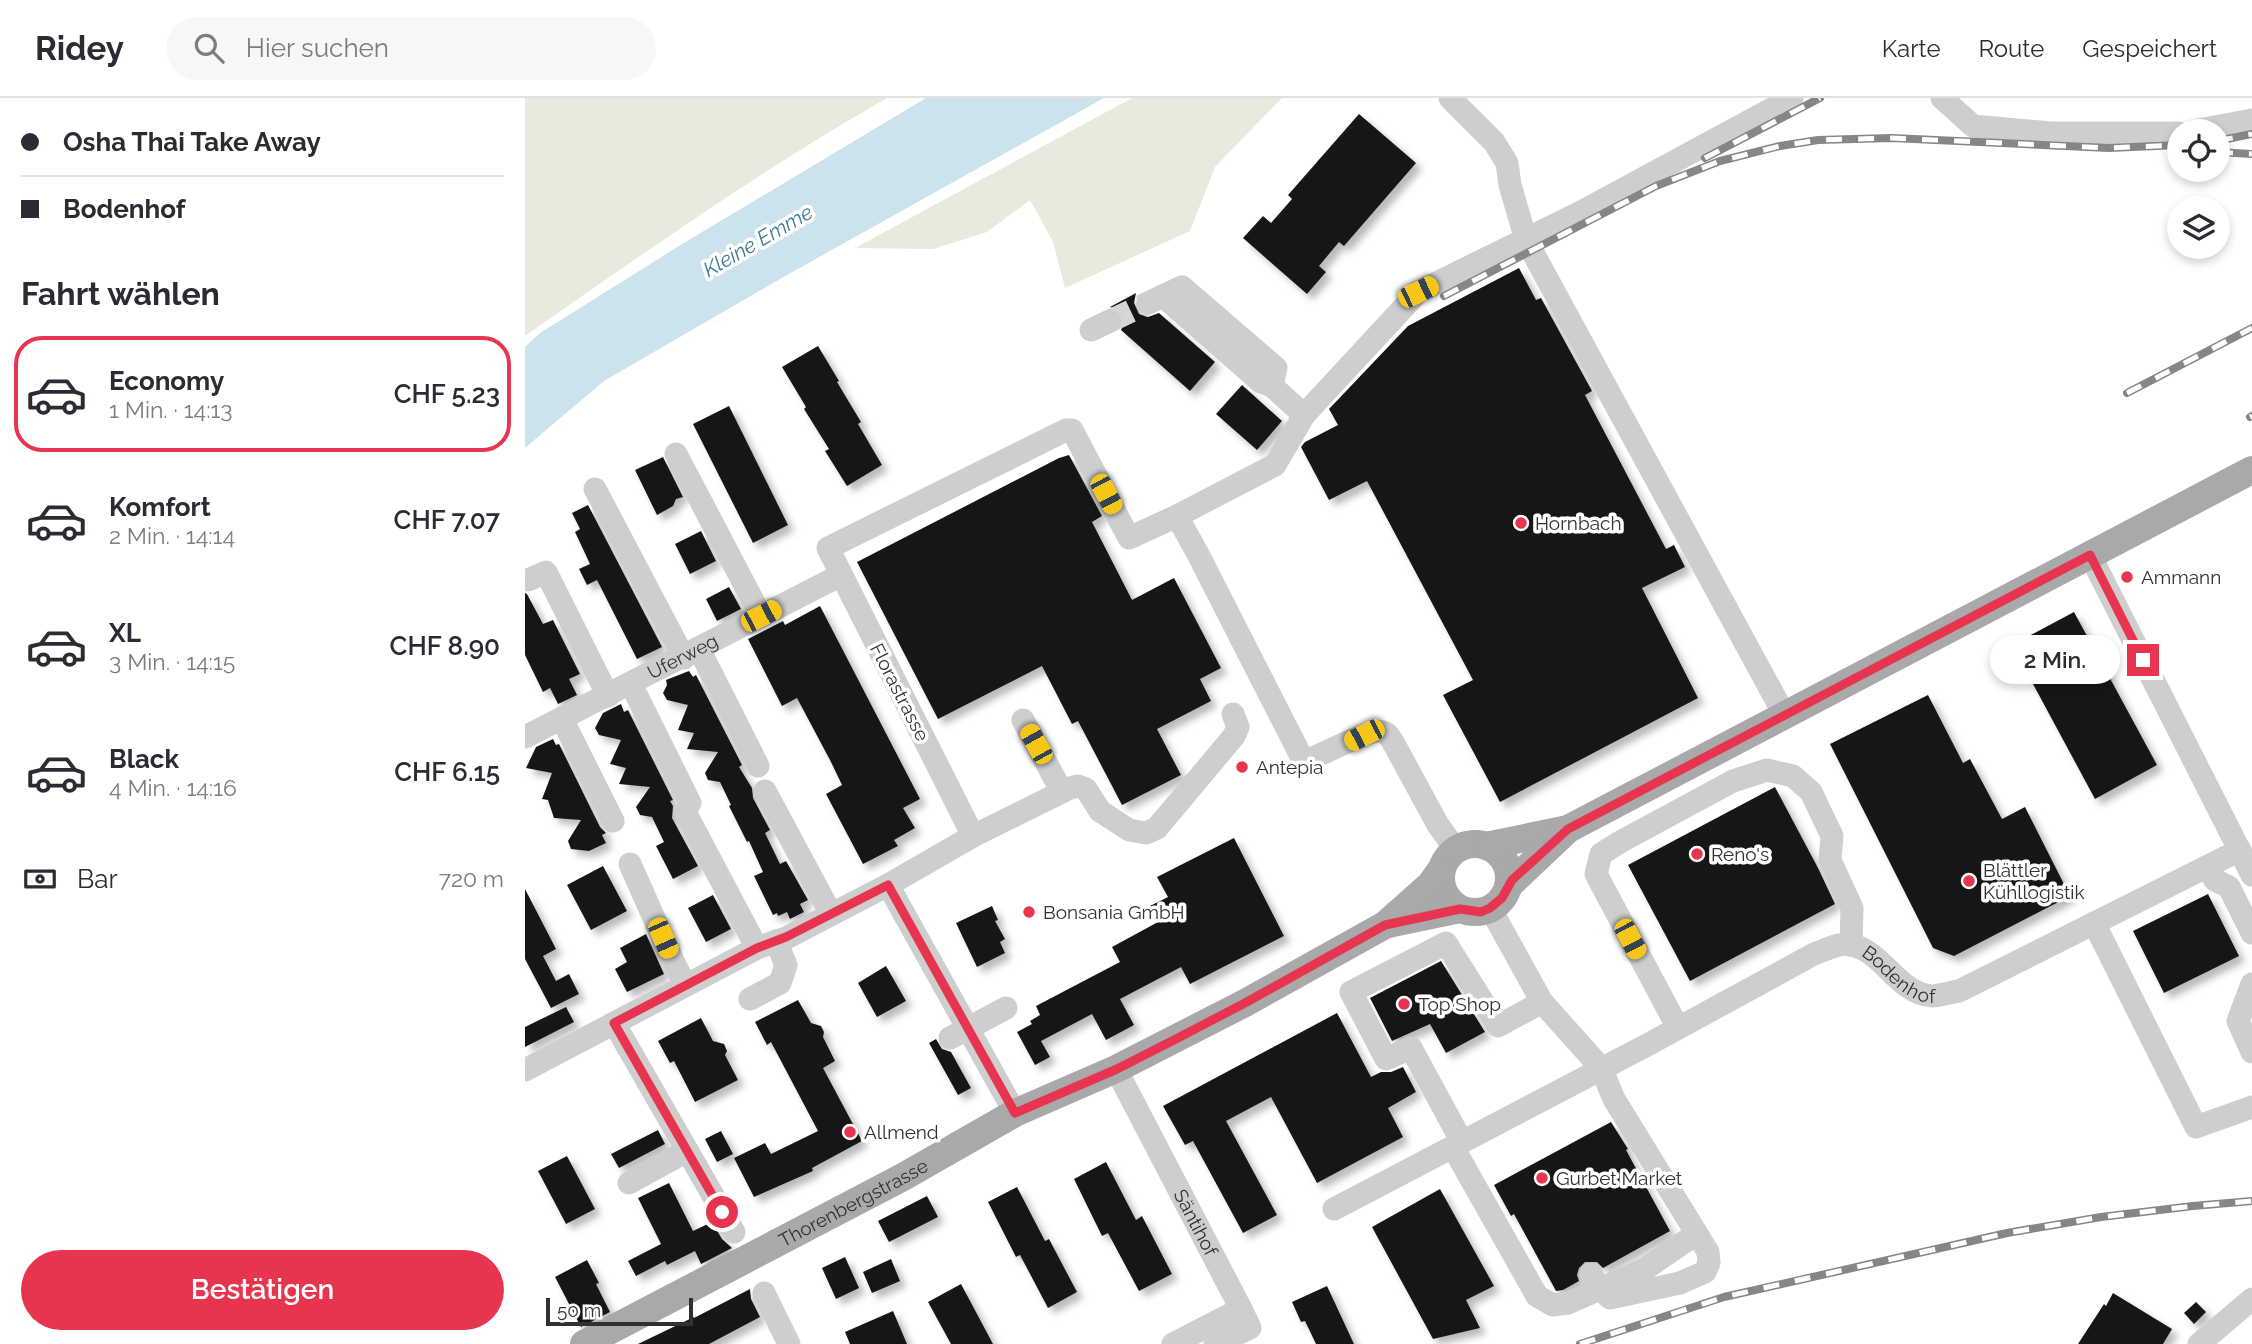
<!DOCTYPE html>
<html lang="de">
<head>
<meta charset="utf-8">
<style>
  :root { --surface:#fff; --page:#f7f7f7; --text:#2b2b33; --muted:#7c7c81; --line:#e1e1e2; --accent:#e73550 }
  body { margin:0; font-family:Raleway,sans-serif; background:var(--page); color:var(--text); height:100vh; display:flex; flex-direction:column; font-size:26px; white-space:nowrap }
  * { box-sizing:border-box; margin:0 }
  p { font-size:23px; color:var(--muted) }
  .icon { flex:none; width:38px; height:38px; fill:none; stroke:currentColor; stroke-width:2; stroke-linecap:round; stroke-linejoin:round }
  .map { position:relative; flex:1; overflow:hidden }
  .drawer { display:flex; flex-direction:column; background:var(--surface); width:525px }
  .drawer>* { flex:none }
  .hud { display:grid; align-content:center; height:154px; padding:0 21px; background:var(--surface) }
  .tools { position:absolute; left:1642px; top:21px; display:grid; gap:14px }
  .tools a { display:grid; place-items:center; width:63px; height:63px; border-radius:50%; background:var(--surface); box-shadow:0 4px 10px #0003; font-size:35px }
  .scale { position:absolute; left:21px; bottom:18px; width:147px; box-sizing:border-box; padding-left:7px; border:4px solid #313131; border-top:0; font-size:19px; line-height:24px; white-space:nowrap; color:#313131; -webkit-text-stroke:5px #fff; paint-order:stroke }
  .end { position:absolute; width:32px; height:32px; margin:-16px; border:9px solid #e73550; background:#fff; box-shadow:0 0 0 4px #fff }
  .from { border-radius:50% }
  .bubble { position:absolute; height:49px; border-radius:24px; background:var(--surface); box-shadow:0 4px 10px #0003; font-size:23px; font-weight:600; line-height:49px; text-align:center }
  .car { position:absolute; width:21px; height:42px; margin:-21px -10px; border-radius:9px; box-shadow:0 0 5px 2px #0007; background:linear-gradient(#f5c518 24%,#345 0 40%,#f5c518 0 76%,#345 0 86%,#f5c518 0) }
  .hud b { display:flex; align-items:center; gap:24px; height:66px; font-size:26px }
  .hud b+b { border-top:2px solid var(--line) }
  .hud i { width:18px; height:18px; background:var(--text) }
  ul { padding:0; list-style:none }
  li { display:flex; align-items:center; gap:21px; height:116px; margin:0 14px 10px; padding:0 7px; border:4px solid transparent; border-radius:28px }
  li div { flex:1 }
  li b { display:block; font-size:26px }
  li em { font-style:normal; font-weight:600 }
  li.active { border-color:var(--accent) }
  li>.icon { width:63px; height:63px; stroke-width:1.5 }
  h2 { padding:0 21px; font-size:32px; line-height:84px }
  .pay { display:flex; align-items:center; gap:18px; height:77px; padding:0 21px; font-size:26px }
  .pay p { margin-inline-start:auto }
  .cta { display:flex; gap:14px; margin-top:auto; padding:14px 21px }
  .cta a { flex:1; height:80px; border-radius:42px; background:var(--accent); color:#fff; font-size:28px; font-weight:600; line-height:80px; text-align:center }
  header { display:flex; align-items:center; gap:42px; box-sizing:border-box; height:98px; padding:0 35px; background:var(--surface); border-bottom:2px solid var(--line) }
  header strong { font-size:33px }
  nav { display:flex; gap:38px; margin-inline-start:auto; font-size:24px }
  .search { width:490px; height:63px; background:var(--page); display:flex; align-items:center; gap:18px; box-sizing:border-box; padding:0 24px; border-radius:38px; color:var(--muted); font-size:26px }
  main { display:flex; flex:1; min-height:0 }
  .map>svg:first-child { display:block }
  .green { fill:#e6ebdd }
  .water { fill:#cce3ed }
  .building { fill:#181818; filter:url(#shadow) }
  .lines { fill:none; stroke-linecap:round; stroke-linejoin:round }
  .minor-tunnel { stroke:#d6d6d6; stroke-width:23; stroke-dasharray:23 11; stroke-linecap:butt }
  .minor { stroke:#cecece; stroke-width:23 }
  .major { stroke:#a9a9a9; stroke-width:28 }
  .rail-casing { stroke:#868686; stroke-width:8 }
  .rail { stroke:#fff; stroke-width:5; stroke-dasharray:16; stroke-linecap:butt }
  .route { stroke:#e73550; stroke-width:9 }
  .poi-dot { fill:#e73550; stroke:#fff; stroke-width:2.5 }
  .labels { text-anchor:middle; stroke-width:7; stroke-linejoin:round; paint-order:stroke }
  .poi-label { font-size:19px; fill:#313131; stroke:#fff; text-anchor:start }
  .street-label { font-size:19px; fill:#313131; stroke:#fff }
  .water-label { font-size:21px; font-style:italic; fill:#3d7a96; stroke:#fff }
</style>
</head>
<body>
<header>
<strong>Ridey</strong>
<div class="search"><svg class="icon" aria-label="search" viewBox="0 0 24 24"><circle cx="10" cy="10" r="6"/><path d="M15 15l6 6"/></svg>Hier suchen</div>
<nav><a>Karte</a><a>Route</a><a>Gespeichert</a></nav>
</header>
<main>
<section class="drawer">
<div class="hud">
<b><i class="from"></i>Osha Thai Take Away</b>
<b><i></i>Bodenhof</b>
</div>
<h2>Fahrt wählen</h2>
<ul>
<li class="active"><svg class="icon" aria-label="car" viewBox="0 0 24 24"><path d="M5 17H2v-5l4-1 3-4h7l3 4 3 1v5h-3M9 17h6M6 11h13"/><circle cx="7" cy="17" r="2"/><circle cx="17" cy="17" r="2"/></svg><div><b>Economy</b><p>1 Min. · 14:13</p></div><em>CHF 5.23</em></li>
<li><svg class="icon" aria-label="car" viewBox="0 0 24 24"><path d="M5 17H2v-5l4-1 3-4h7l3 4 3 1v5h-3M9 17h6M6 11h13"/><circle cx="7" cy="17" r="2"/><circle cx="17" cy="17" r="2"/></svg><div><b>Komfort</b><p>2 Min. · 14:14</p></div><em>CHF 7.07</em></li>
<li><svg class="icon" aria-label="car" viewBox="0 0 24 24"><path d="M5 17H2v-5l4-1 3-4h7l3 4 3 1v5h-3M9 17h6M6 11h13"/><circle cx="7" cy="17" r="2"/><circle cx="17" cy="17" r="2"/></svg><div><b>XL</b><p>3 Min. · 14:15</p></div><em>CHF 8.90</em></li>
<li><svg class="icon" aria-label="car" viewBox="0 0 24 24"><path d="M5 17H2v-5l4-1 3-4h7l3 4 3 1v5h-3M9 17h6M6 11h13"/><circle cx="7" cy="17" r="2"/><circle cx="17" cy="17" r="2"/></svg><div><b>Black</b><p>4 Min. · 14:16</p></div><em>CHF 6.15</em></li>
</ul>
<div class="pay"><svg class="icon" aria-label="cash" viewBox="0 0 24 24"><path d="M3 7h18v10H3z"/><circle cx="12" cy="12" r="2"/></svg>Bar<p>720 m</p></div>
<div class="cta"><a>Bestätigen</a></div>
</section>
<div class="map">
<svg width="1727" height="1246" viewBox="0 0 1727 1246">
  <defs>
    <filter id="shadow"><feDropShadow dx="6" dy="6" stdDeviation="3.5" flood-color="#0004"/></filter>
  </defs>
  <rect width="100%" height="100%" fill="#fff"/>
  <g class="green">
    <path d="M0,0H362C236,72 119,155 0,238Z"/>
    <polygon points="607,0 757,0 690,69 665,133 540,190 528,144 505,102 462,134 408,151 330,150"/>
  </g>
  <polygon class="water" points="401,0 579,0 262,177 79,283 0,350 0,249 15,235 162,143"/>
  <g class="building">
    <polygon points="834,16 891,65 819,148 814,144 794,168 801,174 782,196 718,140 738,118 746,125 767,101 763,97"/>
    <polygon points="994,170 1011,202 1016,200 1067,293 1060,297 1141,451 1149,447 1160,469 1117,490 1173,600 975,704 918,597 948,582 842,383 804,402 776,349 780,344 813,327 804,311 883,228"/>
    <polygon points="611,195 609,205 614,216 623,219 634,215 690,264 665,293 596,232 599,225 597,216 592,211 585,209"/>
    <polygon points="293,248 314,283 312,284 336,324 333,326 357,367 322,388 300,353 304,351 279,311 281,309 257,269"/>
    <polygon points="717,287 757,323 732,352 691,316"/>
    <polygon points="204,308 263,427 228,445 168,326"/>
    <polygon points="544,357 577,418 567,424 607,502 649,480 696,570 675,581 686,603 632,631 656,677 597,707 553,623 547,626 517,568 413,621 332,464 534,360"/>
    <polygon points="138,359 158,399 151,401 148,408 132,417 110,372"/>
    <polygon points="63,407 137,549 112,561 72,482 62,487 54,471 65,466 50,434 55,431 47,415"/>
    <polygon points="176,433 191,463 165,476 150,446"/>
    <polygon points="204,489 216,511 192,523 181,501"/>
    <polygon points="0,495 2,496 18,526 28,522 55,576 44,581 52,597 33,606 25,590 18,594 0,557"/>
    <polygon points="295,508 395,701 378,710 390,730 369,742 373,748 338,766 301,696 317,687 306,664 272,600 257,608 223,541 258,523 260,527"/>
    <polygon points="1549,514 1632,667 1570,701 1487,547"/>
    <polygon points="164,573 168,579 171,577 217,667 214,669 227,690 228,700 245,732 240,735 255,766 261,763 283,802 275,806 279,814 265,821 262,814 253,818 252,815 248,817 229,778 238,774 224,743 222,744 204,708 206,707 195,684 183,682 180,675 193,654 162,651 169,635 153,632 163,607 142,602 138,595 142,587 141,582"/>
    <polygon points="1403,597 1438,665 1445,661 1477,721 1500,709 1545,798 1429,858 1408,850 1305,646"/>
    <polygon points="96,606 99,614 103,612 148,702 145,703 148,708 147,720 173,768 148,781 131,748 139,744 127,719 115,717 111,709 125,689 94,686 101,670 85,666 96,642 74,637 70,630 78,615"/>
    <polygon points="28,641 31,647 34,646 75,729 81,735 77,737 81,745 64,753 46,751 43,743 56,722 29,720 23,702 17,701 27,675 1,670 11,649"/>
    <polygon points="1250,689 1293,770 1310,806 1165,883 1103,767"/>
    <polygon points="709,740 759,838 665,886 656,869 595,901 609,927 581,942 567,916 516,943 525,959 510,967 492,934 507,926 505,923 515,917 511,908 595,864 587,849 633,824 625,808 643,799 632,779"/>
    <polygon points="78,768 102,813 66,832 42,787"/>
    <polygon points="0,791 31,851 18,858 31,883 44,876 54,896 26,910 0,861"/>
    <polygon points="1683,796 1714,858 1639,895 1608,833"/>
    <polygon points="188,797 206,831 181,844 163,810"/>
    <polygon points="467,808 473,822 470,823 480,841 475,844 480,855 452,869 431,825"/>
    <polygon points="121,836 139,876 102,894 90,871 102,864 95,850"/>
    <polygon points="916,863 960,934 921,955 905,926 867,943 845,900"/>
    <polygon points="361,868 381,903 352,919 333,885"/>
    <polygon points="273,902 286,925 296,928 299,934 298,939 310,963 298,970 337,1043 287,1070 288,1073 229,1099 209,1060 240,1045 246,1056 293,1033 246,944 242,947 230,924"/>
    <polygon points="41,909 49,924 0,949 0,929"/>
    <polygon points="812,915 846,979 856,974 866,974 878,969 891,994 863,1010 878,1039 792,1085 746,999 701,1023 752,1117 718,1135 668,1043 660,1047 638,1008"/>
    <polygon points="176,920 188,943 199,946 202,953 200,957 213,982 170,1004 149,963 145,965 133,943"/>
    <polygon points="411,941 417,951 426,954 446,990 433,997 404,945"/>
    <polygon points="1086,1024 1103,1051 1101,1052 1145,1133 1078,1170 1072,1164 1060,1164 1054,1170 1052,1177 1054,1183 1038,1192 1031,1193 989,1116 986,1118 969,1087"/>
    <polygon points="133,1032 140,1046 94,1070 86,1056"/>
    <polygon points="196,1033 208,1056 192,1064 180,1041"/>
    <polygon points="42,1058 70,1111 41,1126 13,1073"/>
    <polygon points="581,1064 611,1122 617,1118 647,1176 614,1193 583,1135 577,1138 549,1081"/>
    <polygon points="144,1085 168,1133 187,1124 197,1141 207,1150 176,1166 170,1153 142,1167 140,1163 111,1178 103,1163 136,1146 113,1100"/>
    <polygon points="492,1089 520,1143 524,1141 552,1194 523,1210 495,1157 491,1159 463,1104"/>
    <polygon points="915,1091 969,1188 941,1202 955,1230 908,1241 847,1129"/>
    <polygon points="402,1098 413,1119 364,1144 353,1123"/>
    <polygon points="320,1159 334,1190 311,1201 297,1170"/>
    <polygon points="366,1161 375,1183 347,1195 338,1174"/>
    <polygon points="62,1162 74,1185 71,1186 85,1214 56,1229 30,1179"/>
    <polygon points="436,1186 468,1246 426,1246 403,1204"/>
    <polygon points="802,1188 829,1246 791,1246 780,1223 776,1224 767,1204"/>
    <polygon points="225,1191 226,1201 235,1219 184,1246 113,1246 169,1219 169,1220"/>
    <polygon points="1588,1195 1647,1231 1638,1246 1553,1246 1579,1206 1581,1208"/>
    <polygon points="1671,1204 1681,1214 1669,1226 1659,1215"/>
    <polygon points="368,1213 382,1246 325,1246 320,1234"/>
  </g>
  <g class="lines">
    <polyline class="minor-tunnel" points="585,223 623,205"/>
    <g class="minor">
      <polyline points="925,0 969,44 982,65 985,87 1001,142 1260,618"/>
      <polyline points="1417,0 1448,28 1526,35 1654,35"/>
      <polyline points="1668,33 1727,22"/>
      <polyline points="638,198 736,284 747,288"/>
      <polyline points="623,205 657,189 751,270 747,288 779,317"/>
      <polyline points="566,232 585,223"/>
      <polyline points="151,356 236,518"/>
      <polyline points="70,391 159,560"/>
      <path d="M652,418L674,458L779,664C794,658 846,630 858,634C864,636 866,641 869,646L913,727L931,752"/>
      <polyline points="1565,457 1727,777"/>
      <polyline points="3,482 21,474 83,598"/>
      <polyline points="174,551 233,668"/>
      <polyline points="106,586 165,705"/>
      <polyline points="37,621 88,723"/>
      <polyline points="498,622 537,694"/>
      <path id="s1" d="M0,639L316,477"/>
      <polyline points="240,693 306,816"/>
      <polyline points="160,714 232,850"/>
      <polyline points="448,738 303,450 541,332 547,332 604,440 652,418 750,367 779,317 893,194 1054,115 1267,0"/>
      <polyline points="105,766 148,863 160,886"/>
      <polyline points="1681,769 1690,782 1704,789 1727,835"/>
      <polyline points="363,787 490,1015"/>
      <polyline points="965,810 1017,904 1076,970 1089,1001 1183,1154 1184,1165 1180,1174 1155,1185 1085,1200 1074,1190 1066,1176"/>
      <polyline points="1569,825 1671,1029 1727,1009"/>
      <polyline points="1727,886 1713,923 1727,954"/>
      <polyline points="225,901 255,885 261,867 251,843"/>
      <polyline points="89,925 209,1134"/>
      <polyline points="1153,930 1071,776 1076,756 1095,744 1208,683 1242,672 1268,678 1286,694 1307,738 1305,762 1327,810 1326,847"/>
      <polyline points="425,940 481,910"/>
      <path id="s2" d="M591,971L716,1211L648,1246"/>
      <polyline points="0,972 232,850 261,840 363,787 448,738 545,690 553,688 561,691 575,713 604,732 621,735 632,730 709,638 713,629 708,616"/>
      <polyline points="937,1044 886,950 861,961 826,894 921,845 973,928 1017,904"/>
      <polyline points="928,1049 1012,1198 1028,1207 1043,1205 1120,1171 1171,1136"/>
      <polyline points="104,1085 162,1053"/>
      <path id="s3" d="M809,1111L1124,946L1289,856C1297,853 1306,849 1314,847C1354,841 1369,896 1407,898C1415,898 1426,894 1434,893L1715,752"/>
      <polyline points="239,1195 264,1246"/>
      <polyline points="690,1246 725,1230 716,1211"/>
      <polyline points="1674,1246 1727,1201"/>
    </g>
    <g class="major">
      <circle cx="950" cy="780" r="34"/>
      <polyline points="961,748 1043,731 1727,372"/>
      <polyline points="983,788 1041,733"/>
      <polyline points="863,826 935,811"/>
      <path id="s4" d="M59,1246L378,1079L490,1015L591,971L720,905L860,827L905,787L916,772"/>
    </g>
    <defs>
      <g id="rail">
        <polyline points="1692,43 1727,36"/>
        <polyline points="1692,54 1727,56"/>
        <polyline points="1180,60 1295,0"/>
        <polyline points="919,198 1131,88 1195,63 1255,48 1293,42 1367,40 1584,50 1654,47"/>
        <polyline points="1602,295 1727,230"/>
        <polyline points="1725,319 1727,318"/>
        <polyline points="1055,1246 1199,1199 1482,1135 1576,1119 1668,1108 1727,1103"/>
      </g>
    </defs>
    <use href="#rail" class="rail-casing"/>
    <use href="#rail" class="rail"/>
  </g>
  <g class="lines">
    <polyline class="route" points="197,1114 89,925 232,850 261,839 363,787 490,1015 592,971 647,943 720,905 860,827 935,811 956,814 965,810 977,800 987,782 1043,731 1565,457 1618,562"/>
  </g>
  <g class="poi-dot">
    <circle cx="996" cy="425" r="7"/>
    <circle cx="1602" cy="479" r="7"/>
    <circle cx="717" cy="669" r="7"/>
    <circle cx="1172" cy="756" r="7"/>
    <circle cx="1444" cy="783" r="7"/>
    <circle cx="504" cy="814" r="7"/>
    <circle cx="879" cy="906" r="7"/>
    <circle cx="325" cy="1034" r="7"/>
    <circle cx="1017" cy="1080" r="7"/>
  </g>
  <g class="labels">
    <g class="poi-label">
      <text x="1010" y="432">Hornbach</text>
      <text x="1616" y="486">Ammann</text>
      <text x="731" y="676">Antepia</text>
      <text x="1186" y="763">Reno's</text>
      <text x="1458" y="779">Blättler<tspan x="1458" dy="22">Kühllogistik</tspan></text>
      <text x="518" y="821">Bonsania GmbH</text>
      <text x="893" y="913">Top Shop</text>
      <text x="339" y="1041">Allmend</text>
      <text x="1031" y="1087">Gurbet Market</text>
    </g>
    <g class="street-label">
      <text dy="7" stroke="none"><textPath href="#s1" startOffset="177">Uferweg</textPath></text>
      <text transform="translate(375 594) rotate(63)" y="7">Florastrasse</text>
      <text dy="7" stroke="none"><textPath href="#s3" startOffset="640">Bodenhof</textPath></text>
      <text dy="7" stroke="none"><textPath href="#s4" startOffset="304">Thorenbergstrasse</textPath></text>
      <text dy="7" stroke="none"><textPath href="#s2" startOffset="173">Säntihof</textPath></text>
    </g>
    <g class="water-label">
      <text transform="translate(233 143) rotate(-30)" y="7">Kleine Emme</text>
    </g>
  </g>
</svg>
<div class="tools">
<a><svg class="icon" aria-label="locate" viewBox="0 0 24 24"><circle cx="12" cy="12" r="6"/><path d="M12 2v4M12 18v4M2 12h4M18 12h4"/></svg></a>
<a><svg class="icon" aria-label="layers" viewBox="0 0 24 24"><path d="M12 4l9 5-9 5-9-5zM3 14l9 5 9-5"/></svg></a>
</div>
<div class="scale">50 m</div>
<i class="end from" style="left:197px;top:1114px"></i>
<i class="end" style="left:1618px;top:562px"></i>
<div class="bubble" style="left:1465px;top:537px;width:130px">2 Min.</div>
<i class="car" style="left:893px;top:194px;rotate:64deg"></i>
<i class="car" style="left:581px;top:396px;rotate:152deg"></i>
<i class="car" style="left:236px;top:518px;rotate:63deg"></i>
<i class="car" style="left:839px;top:637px;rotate:243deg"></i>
<i class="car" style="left:511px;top:646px;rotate:331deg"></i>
<i class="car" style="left:138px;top:840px;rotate:156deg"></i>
<i class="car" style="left:1105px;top:841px;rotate:152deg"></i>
</div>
</main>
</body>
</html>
